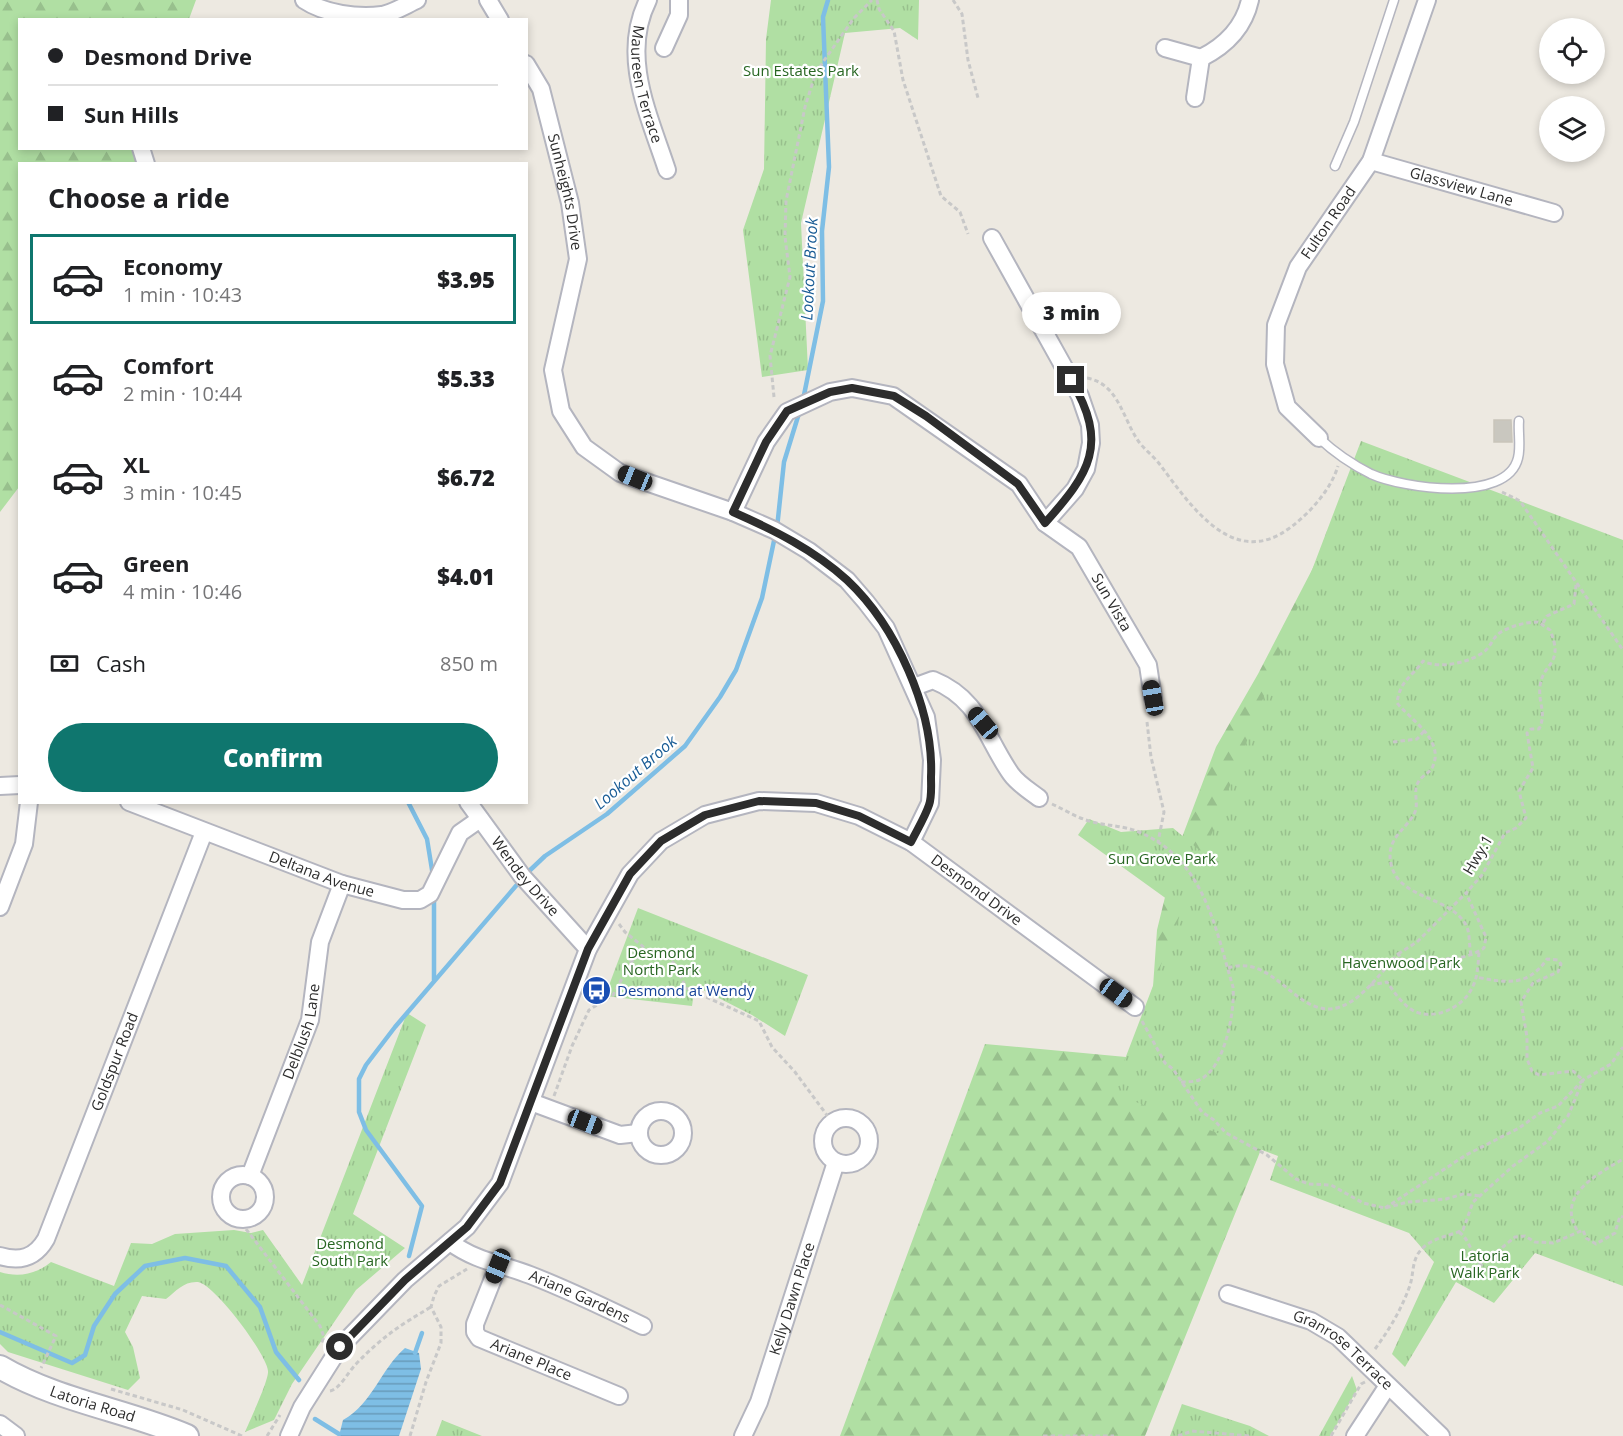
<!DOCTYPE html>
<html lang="en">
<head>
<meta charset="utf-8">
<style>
  :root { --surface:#fff; --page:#f2f2f2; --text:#202124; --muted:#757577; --line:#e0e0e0; --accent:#0f766e }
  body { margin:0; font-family:"Open Sans",sans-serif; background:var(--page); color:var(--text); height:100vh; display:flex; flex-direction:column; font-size:22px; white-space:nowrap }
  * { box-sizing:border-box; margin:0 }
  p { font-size:20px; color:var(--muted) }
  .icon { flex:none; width:33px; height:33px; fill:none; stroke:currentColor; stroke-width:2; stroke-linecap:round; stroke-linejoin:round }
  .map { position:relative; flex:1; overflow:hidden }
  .side { position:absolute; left:18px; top:162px; width:510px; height:642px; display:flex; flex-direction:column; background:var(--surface); border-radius:0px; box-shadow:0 3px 9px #0003 }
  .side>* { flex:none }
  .banner { position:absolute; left:18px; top:18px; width:510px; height:132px; border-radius:0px; box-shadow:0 3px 9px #0003; display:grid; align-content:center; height:132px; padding:0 30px; background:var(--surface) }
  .buttons { position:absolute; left:1539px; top:18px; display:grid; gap:12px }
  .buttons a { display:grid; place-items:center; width:66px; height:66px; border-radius:50%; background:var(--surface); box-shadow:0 3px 9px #0003; font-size:30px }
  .end { position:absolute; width:27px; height:27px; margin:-14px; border:8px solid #2d2d2d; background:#fff; box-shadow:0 0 0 3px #fff }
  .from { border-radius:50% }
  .bubble { position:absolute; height:42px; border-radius:21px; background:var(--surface); box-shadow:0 3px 9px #0003; font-size:20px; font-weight:800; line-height:42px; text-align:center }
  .car { position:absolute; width:18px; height:36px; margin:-18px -9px; border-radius:8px; box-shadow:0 0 4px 2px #0007; background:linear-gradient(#222 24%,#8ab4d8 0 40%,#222 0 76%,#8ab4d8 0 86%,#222 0) }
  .banner b { display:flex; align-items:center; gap:21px; height:57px; font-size:22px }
  .banner b+b { border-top:2px solid var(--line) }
  .banner i { width:15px; height:15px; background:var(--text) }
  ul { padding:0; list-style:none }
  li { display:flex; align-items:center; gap:18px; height:90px; margin:0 12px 9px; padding:0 18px; border:3px solid transparent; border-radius:0px }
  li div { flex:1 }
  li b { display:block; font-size:22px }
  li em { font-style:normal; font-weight:800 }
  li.active { border-color:var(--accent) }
  li>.icon { width:54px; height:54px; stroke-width:1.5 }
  h2 { padding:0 30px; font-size:27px; line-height:72px }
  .pay { display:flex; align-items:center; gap:15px; height:66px; padding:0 30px; font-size:22px }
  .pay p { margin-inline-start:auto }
  .cta { display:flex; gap:12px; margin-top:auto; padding:12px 30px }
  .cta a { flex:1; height:69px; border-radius:36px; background:var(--accent); color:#fff; font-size:24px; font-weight:800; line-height:69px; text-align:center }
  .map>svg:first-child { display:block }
  .forest { fill:url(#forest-firs) }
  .park { fill:url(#park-tufts) }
  .water { fill:url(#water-rules) }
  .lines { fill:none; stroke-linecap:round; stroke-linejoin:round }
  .stream { stroke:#7ebee5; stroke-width:4.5 }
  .building { fill:#c9c7bf; stroke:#c9c5ba; stroke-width:1.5 }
  .service-casing { stroke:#b4b5bf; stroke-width:11 }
  .minor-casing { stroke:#b4b5bf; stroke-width:20 }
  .secondary-casing { stroke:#b4b5bf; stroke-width:26 }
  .path { stroke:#c8c8c8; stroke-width:3; stroke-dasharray:4.5 3; stroke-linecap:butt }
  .service { stroke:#fff; stroke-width:8 }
  .minor { stroke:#fff; stroke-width:16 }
  .secondary { stroke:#fff; stroke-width:22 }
  .route { stroke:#2d2d2d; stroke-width:8 }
  .labels { text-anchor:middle; stroke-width:4.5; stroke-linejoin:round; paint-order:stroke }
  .park-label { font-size:15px; fill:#286622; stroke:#fff }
  .street-label { font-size:15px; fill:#2d2d2d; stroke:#fff }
  .transit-label { font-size:15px; fill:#164399; stroke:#fff; text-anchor:start }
  .water-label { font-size:16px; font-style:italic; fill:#195c95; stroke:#fff }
</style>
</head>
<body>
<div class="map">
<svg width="1623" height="1436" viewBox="0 0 1623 1436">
  <defs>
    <pattern id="forest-firs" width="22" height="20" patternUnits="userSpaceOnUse" patternTransform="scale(1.5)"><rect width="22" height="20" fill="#b0dfa3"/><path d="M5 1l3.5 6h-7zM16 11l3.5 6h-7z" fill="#98c08d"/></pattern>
    <pattern id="park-tufts" width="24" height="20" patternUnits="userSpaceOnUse" patternTransform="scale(1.5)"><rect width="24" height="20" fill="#b0dfa3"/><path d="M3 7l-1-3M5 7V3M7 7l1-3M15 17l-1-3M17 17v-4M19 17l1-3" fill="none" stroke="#98c08d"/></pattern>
    <pattern id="water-rules" width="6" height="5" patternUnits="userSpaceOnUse" patternTransform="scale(1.5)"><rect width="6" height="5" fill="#7ebee5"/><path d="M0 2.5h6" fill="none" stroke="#689bba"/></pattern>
  </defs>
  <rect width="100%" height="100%" fill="#ede9e1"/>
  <g class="forest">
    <polygon points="0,0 196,0 189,19 20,20 20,148 144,149 139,163 20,164 19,487 0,512"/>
    <polygon points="1315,564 1273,1120 1145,1436 840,1436 985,1044 1126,1057 1148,1035 1141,1024 1153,987 1157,930 1175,856 1216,747 1258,674"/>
  </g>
  <g class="park">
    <polygon points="771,0 919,0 918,40 900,28 845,33 801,223 808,370 762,377 743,230 764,169 766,39"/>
    <polygon points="1361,441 1623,540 1623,1286 1535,1253 1494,1303 1456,1282 1405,1367 1392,1354 1434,1262 1409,1233 1270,1180 1278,1156 1112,1093 1182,910 1078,835 1089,819 1121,832 1173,828 1204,854"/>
    <polygon points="638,908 808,975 785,1036 752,1015 695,986 692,1006 605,996"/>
    <path d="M407,1013L426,1025L353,1214L405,1248L356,1290L292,1384L274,1420L245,1432C250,1420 269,1380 268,1371C267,1354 214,1284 198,1282C184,1281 176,1291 166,1299L142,1296L125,1332L133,1347L140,1378L128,1390L8,1352L0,1344V1272C19,1278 36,1274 51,1262L114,1286L131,1243L152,1244L175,1234L234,1230L251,1233L263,1230L302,1285Z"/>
    <polygon points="1352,1376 1357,1390 1330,1436 1319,1436"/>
    <polygon points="1182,1404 1250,1426 1269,1436 1170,1436"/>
    <polygon points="442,1420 482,1436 436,1436"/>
  </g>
  <path class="water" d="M405,1348L419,1353L421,1369L399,1436H339L343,1420C373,1403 380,1370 405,1348Z"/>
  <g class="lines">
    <g class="stream">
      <polyline points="803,400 823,301 822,231 829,167 823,17 828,0"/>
      <polyline points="777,528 784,462 800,410"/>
      <polyline points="408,802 427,839 433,876"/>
      <polyline points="526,874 545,856 607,814 685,746 720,697 736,670 762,598 775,536"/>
      <polyline points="434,896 434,980"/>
      <polyline points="409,1256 422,1206 366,1130 359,1112 359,1079 366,1065 395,1027 521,880"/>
      <polyline points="0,1332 72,1363 85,1355 94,1326 115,1294 145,1266 185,1258 226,1266 260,1307 276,1352 299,1380"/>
      <polyline points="415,1353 422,1333"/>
      <polyline points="315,1419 339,1434"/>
    </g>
  </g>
  <polygon class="building" points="1494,420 1511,420 1512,442 1494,442"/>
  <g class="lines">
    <defs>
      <g id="service">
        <polyline points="1335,166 1354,122 1394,0"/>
        <path d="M1319,438C1335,453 1351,464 1371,474C1402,488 1507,504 1518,458C1521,447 1518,432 1519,421"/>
      </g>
      <g id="minor">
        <path d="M304,0C325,14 357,18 382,15C393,13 406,5 417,0"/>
        <polyline points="488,0 500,20"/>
        <path id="s1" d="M648,0C620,56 649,115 667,170"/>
        <polyline points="664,48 679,15 679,0"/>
        <polyline points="1165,48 1201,58 1195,98"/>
        <path d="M1201,58C1225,46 1244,27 1250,0"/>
        <path id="s2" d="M526,64L541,89L570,203L578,259L553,370L561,411L584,447L620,473L733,512L774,530L809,551L847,580L866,602L886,628L926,717L932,760L930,803L911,842"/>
        <polyline points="141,148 146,164"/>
        <path id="s3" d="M1371,161L1554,213"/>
        <polyline points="992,238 1080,396 1090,425 1091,443 1086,469 1075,489 1045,523"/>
        <path id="s4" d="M1319,438L1287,407L1275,364L1276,325L1298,267L1371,161L1427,0"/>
        <path id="s5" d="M733,512L766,442L787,412L830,392L852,388L893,396L1019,484L1045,523L1079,547L1148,665L1153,698"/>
        <path d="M914,687L933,680C980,699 985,737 1011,774C1018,784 1030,791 1039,798"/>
        <polyline points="0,786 20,785"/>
        <path id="s6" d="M129,802L342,884L403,900H420L430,894L460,833L480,819"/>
        <path id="s7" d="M468,802L522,876L588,949"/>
        <polyline points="0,907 24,844 29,802"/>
        <polyline points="531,1102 620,1135 638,1133"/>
        <circle cx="661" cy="1133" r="22"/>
        <circle cx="846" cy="1141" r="23"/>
        <circle cx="243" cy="1197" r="22"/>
        <path id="s8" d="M250,1176L310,1020L320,942L342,884"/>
        <path id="s9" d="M450,1242C475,1261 502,1264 530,1275C569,1290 606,1308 643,1326"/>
        <path id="s10" d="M0,1256C20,1262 35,1258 46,1239L204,832"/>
        <path id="s11" d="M498,1266L475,1324V1332L479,1338L619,1396"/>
        <path id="s12" d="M1228,1294L1311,1321L1338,1337L1441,1436"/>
        <polyline points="0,1424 16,1436"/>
        <path id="s13" d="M289,1436L302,1407L340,1347L405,1280L467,1227L500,1183L588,949L630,874L661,841L705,815L759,801L816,803L859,816L911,842L1135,1007"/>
        <path id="s14" d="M743,1436L759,1402L836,1162"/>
        <polyline points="1355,1436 1387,1387"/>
      </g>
      <g id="secondary">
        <path id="s15" d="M0,1367C58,1401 126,1410 187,1436"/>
      </g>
    </defs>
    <use href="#service" class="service-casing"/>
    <use href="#minor" class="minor-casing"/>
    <use href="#secondary" class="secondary-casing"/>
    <g class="path">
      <polyline points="877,0 879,9 894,31 903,80 941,196 960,212 968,234"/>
      <polyline points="953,0 962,14 968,60 978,98"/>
      <path d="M1087,378C1118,384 1122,416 1137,439C1143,449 1154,456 1161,466C1191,506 1234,571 1291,527C1311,512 1331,489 1338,466"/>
      <polyline points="774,397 770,356 790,277 785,237 786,201 805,107 815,75 823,62 854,18 872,0"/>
      <polyline points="1502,492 1520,501 1623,650"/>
      <polyline points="1543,623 1547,616 1574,604 1576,585"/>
      <polyline points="1147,722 1151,757 1164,812 1158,842"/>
      <polyline points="1393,742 1417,739 1425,730"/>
      <path d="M1052,804C1063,809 1074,816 1086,820C1103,826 1122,825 1139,832C1204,859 1215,927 1233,987C1235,1011 1225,1069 1199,1080C1194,1082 1185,1082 1180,1082"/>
      <polyline points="619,924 625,932 647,950 665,953 676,966 686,988 759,1021 772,1047 795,1072 832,1122"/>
      <polyline points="1398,954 1417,942 1466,893"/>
      <path d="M1228,968C1282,950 1303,1043 1360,995C1374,983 1386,967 1398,954L1403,960L1417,962L1463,957C1471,955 1478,952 1484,948L1486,937L1466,893L1482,875L1505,833L1516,828L1526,818L1519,791L1533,768L1527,733L1531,729H1539C1547,713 1538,703 1540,687C1542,662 1565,666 1550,630L1538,622C1526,622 1511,626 1501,632C1493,637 1492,644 1486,650C1473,662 1439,670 1423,661C1411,678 1400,680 1397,703C1411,720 1446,741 1432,768C1429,773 1422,776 1419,781C1412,790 1419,802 1415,812C1408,829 1385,837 1391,864C1399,901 1452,895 1467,927C1470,935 1469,946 1471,955"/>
      <path d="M1370,985L1387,982C1394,992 1404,1007 1416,1012C1436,1020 1463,1007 1472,988C1478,977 1478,964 1479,952"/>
      <polyline points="1142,1021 1165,1063 1173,1069 1202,1112 1214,1120 1226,1133 1267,1155 1296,1179 1308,1184 1331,1185 1363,1203 1385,1208 1408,1202 1446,1199 1463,1194 1481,1196"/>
      <polyline points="554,1096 572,1046 589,1010 613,995 631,962 647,950"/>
      <path d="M1385,1208L1466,1155L1519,1128L1540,1113L1558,1106L1583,1080L1573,1071L1539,1075L1532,1071L1527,1059V1037L1521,1002L1533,983L1558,972L1561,964L1558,960L1547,959C1528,987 1506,983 1476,977"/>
      <polyline points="246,1229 320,1326 324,1337 321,1345"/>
      <path d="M1577,1230C1556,1195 1598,1174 1623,1159"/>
      <path d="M1459,1232C1473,1243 1469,1254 1481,1265L1515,1237L1525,1236L1535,1242L1553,1243L1583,1230L1586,1238L1596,1244L1615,1233L1620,1216L1623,1217"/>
      <polyline points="0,1305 56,1336 41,1368"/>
      <path d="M1375,1349C1389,1330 1401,1310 1409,1288C1415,1273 1410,1258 1425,1246C1436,1237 1450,1236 1463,1230L1473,1202L1513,1166L1548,1141L1568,1116L1583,1080L1611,1064L1623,1047"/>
      <polyline points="111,1389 183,1410 242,1436"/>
      <path d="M330,1391C340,1389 348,1372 356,1364C381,1338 400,1325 431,1307"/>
      <polyline points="267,1436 280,1415"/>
      <polyline points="410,1436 426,1382 441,1343 441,1327 431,1307 434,1296 439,1286 467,1269"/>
      <polyline points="1043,1436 1114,1436"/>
      <polyline points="1178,1436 1192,1431 1250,1436"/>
      <polyline points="1331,1436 1361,1384 1365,1382"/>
    </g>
    <use href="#service" class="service"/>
    <use href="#minor" class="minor"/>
    <use href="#secondary" class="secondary"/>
  </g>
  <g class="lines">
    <path class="route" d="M340,1347L405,1280L467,1227L500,1183L588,949L630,874L661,841L705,815L759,801L816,803L859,816L911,842C917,830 925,817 929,805C932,797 931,786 931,777C934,710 896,626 847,580C814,550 774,530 733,512L766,442L787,411L830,392L852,388L894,396L926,416L1018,484L1045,523C1090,473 1109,444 1071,380"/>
  </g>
  <defs>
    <symbol id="bus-disc" viewBox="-11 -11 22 22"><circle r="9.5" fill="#1a4fb4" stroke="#fff"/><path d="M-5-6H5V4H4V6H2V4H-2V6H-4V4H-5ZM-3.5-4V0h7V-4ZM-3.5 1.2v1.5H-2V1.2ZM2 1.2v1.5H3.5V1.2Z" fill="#fff"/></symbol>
  </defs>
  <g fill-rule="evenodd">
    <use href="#bus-disc" x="580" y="974" width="33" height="33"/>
  </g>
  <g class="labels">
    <g class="park-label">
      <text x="801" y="76">Sun Estates Park</text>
      <text x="1162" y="864">Sun Grove Park</text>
      <text x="661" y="958">Desmond<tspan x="661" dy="17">North Park</tspan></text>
      <text x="1401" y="968">Havenwood Park</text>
      <text x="350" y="1249">Desmond<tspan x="350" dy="17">South Park</tspan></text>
      <text x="1485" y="1261">Latoria<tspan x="1485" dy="17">Walk Park</tspan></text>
    </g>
    <g class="street-label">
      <text dy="5" stroke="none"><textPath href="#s1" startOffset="87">Maureen Terrace</textPath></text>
      <text dy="5" stroke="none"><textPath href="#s3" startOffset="94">Glassview Lane</textPath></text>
      <text dy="5" stroke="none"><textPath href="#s2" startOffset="135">Sunheights Drive</textPath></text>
      <text dy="5" stroke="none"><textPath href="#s4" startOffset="244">Fulton Road</textPath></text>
      <text dy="5" stroke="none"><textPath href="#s5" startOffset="532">Sun Vista</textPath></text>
      <text transform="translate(1478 855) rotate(-59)" y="5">Hwy.1</text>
      <text dy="5" stroke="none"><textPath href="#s6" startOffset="206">Deltana Avenue</textPath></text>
      <text dy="5" stroke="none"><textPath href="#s7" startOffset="94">Wendey Drive</textPath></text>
      <text dy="5" stroke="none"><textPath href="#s13" startOffset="1062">Desmond Drive</textPath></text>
      <text dy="5" stroke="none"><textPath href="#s8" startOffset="154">Delblush Lane</textPath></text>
      <text dy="5" stroke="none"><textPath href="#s10" startOffset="244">Goldspur Road</textPath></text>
      <text dy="5" stroke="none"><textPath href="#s9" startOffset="141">Ariane Gardens</textPath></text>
      <text dy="5" stroke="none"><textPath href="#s14" startOffset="146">Kelly Dawn Place</textPath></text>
      <text dy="5" stroke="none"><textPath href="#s12" startOffset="130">Granrose Terrace</textPath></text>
      <text dy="5" stroke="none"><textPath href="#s11" startOffset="134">Ariane Place</textPath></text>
      <text dy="5" stroke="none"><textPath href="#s15" startOffset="100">Latoria Road</textPath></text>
    </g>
    <g class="transit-label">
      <text x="617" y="996">Desmond at Wendy</text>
    </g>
    <g class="water-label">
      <text transform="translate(809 269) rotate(-87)" y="6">Lookout Brook</text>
      <text transform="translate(635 772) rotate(-41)" y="6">Lookout Brook</text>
    </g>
  </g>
</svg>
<div class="buttons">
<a><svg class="icon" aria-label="locate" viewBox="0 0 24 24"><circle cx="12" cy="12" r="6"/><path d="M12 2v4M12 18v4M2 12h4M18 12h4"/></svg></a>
<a><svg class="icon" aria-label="layers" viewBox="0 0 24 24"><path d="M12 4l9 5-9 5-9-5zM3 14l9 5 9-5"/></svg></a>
</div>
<i class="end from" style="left:340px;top:1347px"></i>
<i class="end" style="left:1071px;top:380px"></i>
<div class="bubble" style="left:1022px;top:292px;width:99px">3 min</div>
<i class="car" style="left:635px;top:478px;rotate:292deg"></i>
<i class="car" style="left:1153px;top:698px;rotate:350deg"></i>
<i class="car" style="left:983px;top:723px;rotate:320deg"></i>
<i class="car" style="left:1116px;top:993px;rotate:126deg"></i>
<i class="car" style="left:585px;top:1122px;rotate:111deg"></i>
<i class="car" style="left:498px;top:1266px;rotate:202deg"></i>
<div class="banner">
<b><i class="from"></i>Desmond Drive</b>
<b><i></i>Sun Hills</b>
</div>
<section class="side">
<h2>Choose a ride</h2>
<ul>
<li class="active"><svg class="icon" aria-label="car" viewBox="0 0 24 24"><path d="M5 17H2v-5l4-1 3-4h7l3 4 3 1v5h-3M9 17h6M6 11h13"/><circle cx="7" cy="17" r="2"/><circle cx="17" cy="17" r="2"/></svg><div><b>Economy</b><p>1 min · 10:43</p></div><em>$3.95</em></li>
<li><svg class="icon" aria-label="car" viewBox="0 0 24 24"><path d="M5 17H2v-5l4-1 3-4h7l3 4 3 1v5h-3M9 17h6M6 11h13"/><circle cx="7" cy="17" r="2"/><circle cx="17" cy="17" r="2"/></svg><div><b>Comfort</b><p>2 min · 10:44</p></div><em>$5.33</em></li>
<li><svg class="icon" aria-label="car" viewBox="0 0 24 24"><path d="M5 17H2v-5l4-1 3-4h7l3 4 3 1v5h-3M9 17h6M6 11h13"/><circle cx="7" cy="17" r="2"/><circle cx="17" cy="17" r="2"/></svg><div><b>XL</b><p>3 min · 10:45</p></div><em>$6.72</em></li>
<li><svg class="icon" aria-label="car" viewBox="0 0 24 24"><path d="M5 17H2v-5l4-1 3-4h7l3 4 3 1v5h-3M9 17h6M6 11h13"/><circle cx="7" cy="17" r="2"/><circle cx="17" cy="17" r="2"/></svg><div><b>Green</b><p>4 min · 10:46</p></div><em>$4.01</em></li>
</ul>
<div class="pay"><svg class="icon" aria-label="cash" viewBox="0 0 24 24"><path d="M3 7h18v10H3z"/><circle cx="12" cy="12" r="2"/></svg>Cash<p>850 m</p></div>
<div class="cta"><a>Confirm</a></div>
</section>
</div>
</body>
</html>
